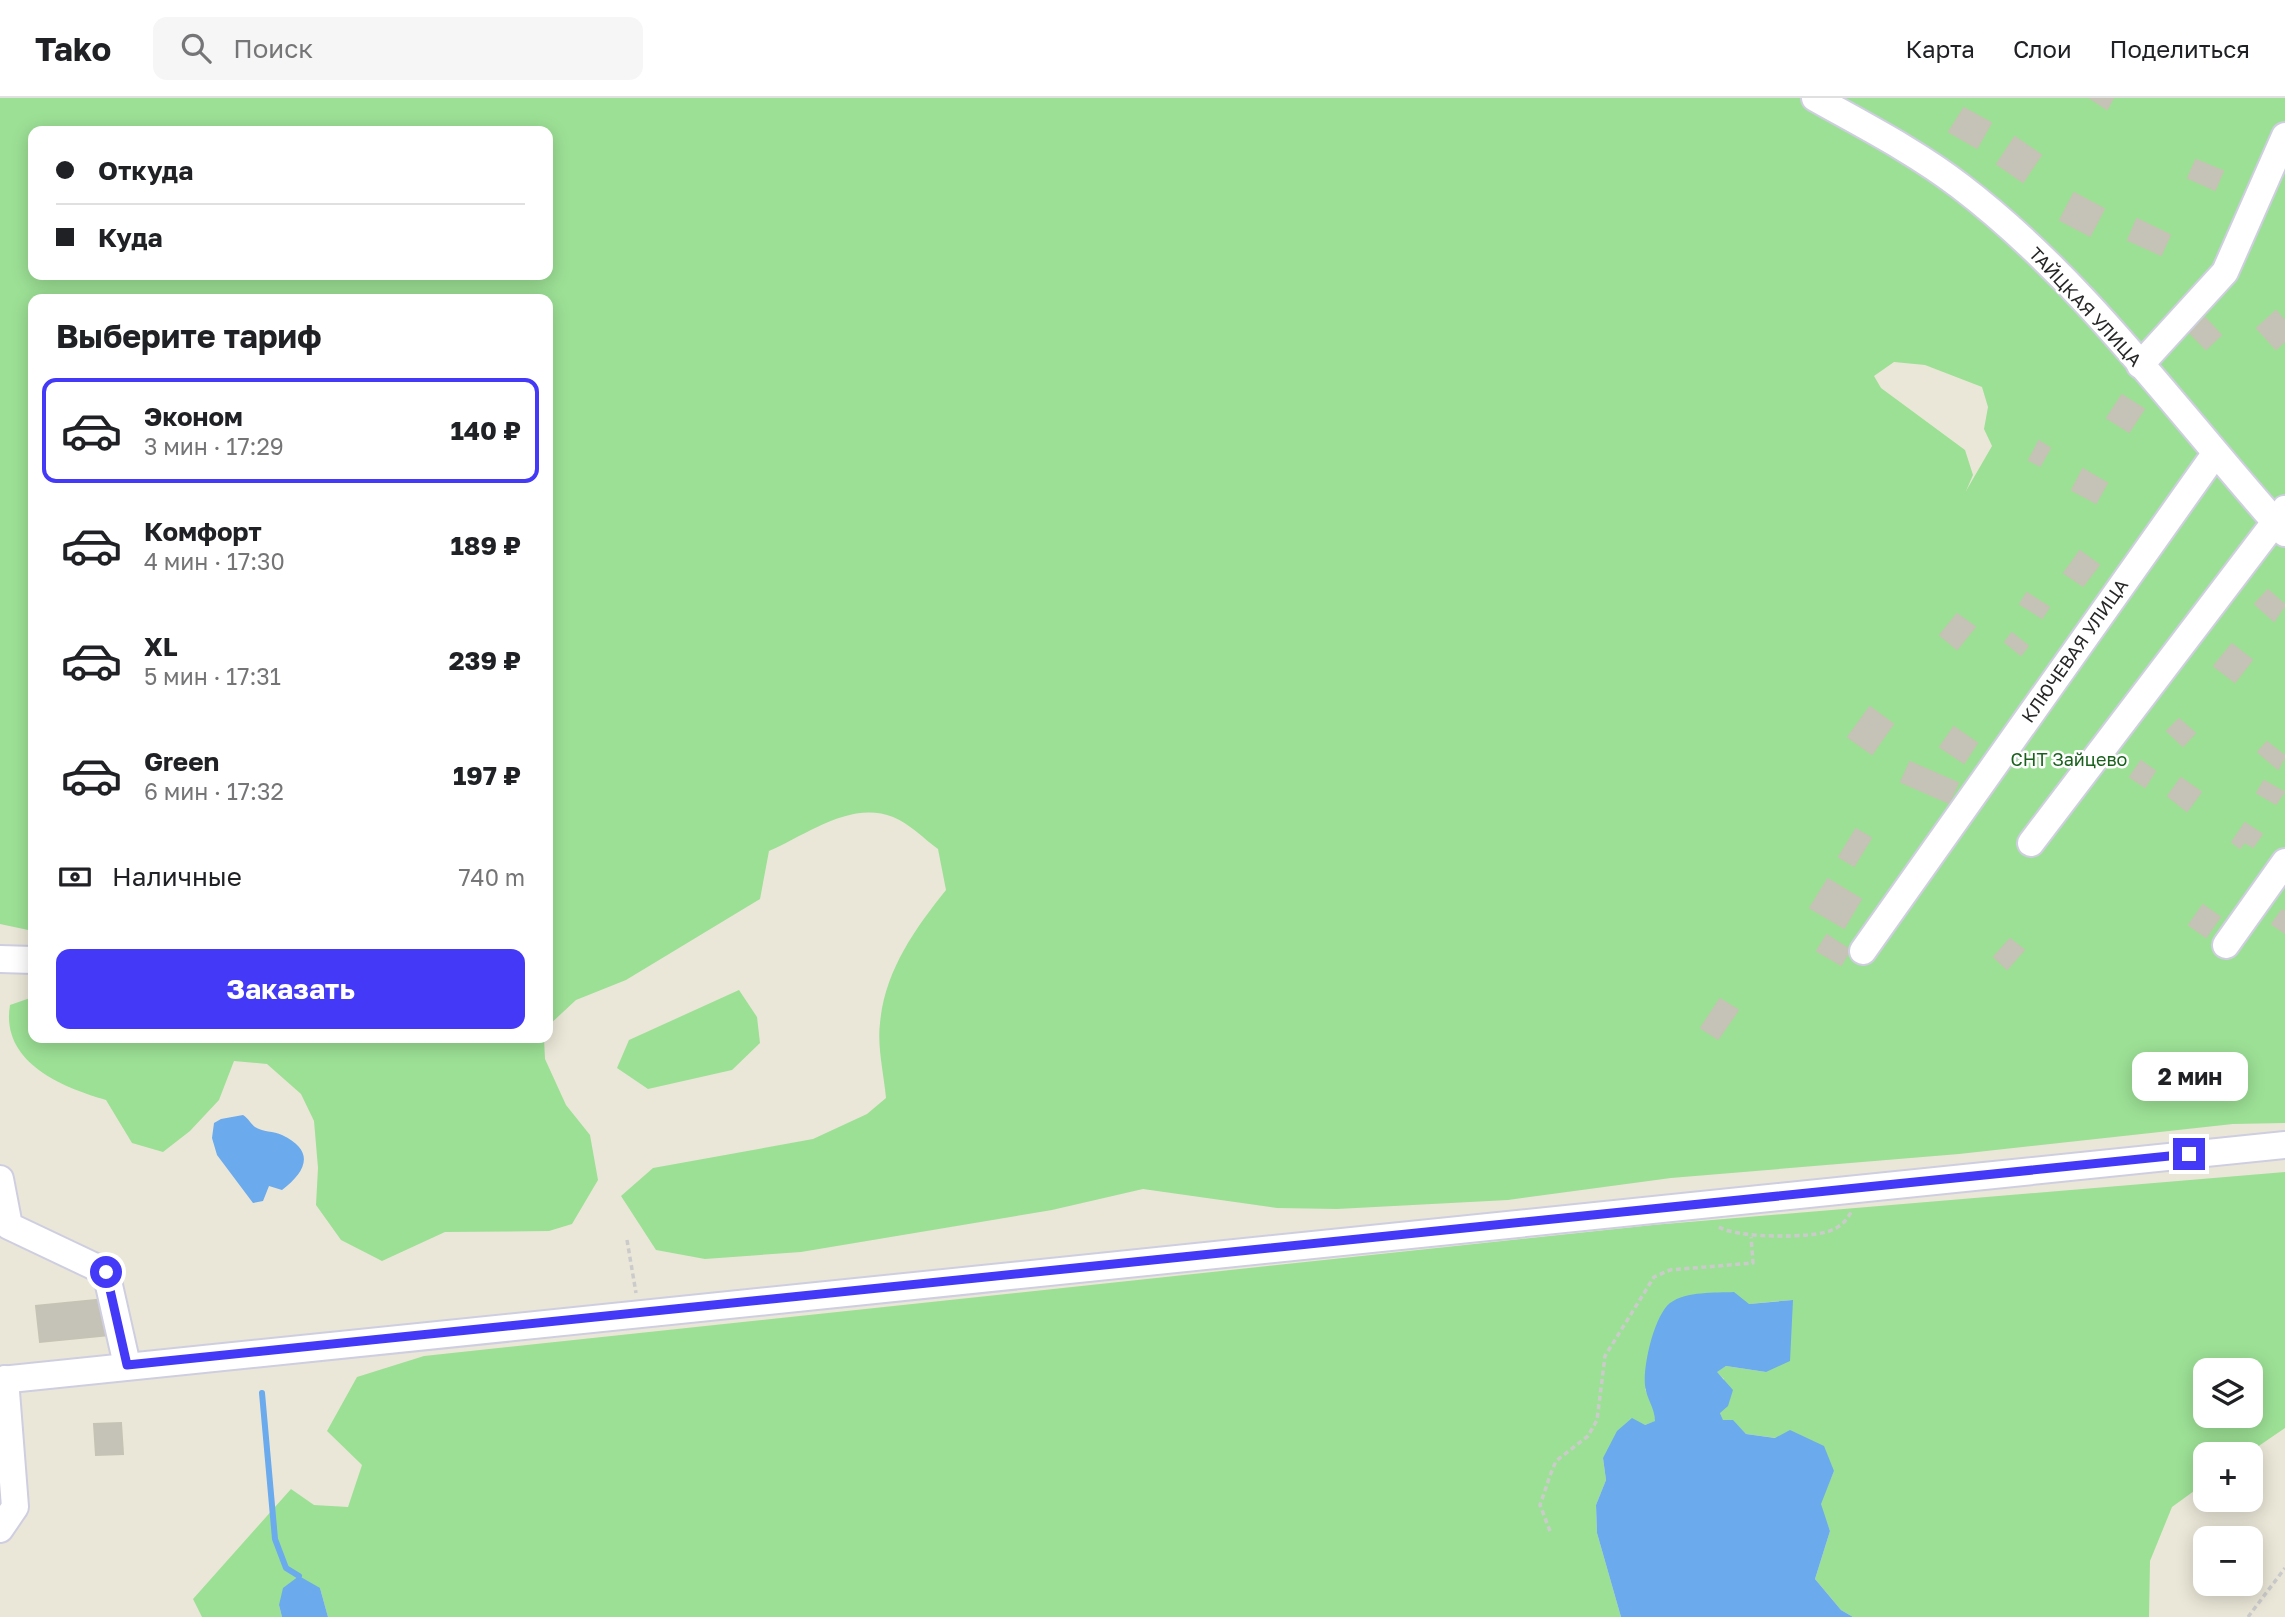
<!DOCTYPE html>
<html lang="ru">
<head>
<meta charset="utf-8">
<style>
  :root { --surface:#fff; --page:#f6f6f6; --text:#202124; --muted:#757577; --line:#e0e0e0; --accent:#4439f7 }
  body { margin:0; font-family:"Golos Text",sans-serif; background:var(--page); color:var(--text); height:100vh; display:flex; flex-direction:column; font-size:26px; white-space:nowrap }
  * { box-sizing:border-box; margin:0 }
  p { font-size:23px; color:var(--muted) }
  .icon { flex:none; width:38px; height:38px; fill:none; stroke:currentColor; stroke-width:2; stroke-linecap:round; stroke-linejoin:round }
  .map { position:relative; flex:1; overflow:hidden }
  .sheet { position:absolute; left:28px; top:196px; width:525px; height:749px; display:flex; flex-direction:column; background:var(--surface); border-radius:14px; box-shadow:0 4px 18px #0003 }
  .sheet>* { flex:none }
  .guide { position:absolute; left:28px; top:28px; width:525px; height:154px; border-radius:14px; box-shadow:0 4px 18px #0003; display:grid; align-content:center; height:154px; padding:0 28px; background:var(--surface) }
  .tools { position:absolute; left:2193px; top:1260px; display:grid; gap:14px }
  .tools a { display:grid; place-items:center; width:70px; height:70px; border-radius:14px; background:var(--surface); box-shadow:0 4px 18px #0003; font-size:35px }
  .end { position:absolute; width:32px; height:32px; margin:-16px; border:9px solid #4439f7; background:#fff; box-shadow:0 0 0 4px #fff }
  .from { border-radius:50% }
  .bubble { position:absolute; height:49px; border-radius:14px; background:var(--surface); box-shadow:0 4px 18px #0003; font-size:23px; font-weight:700; line-height:49px; text-align:center }
  .guide b { display:flex; align-items:center; gap:24px; height:66px; font-size:26px }
  .guide b+b { border-top:2px solid var(--line) }
  .guide i { width:18px; height:18px; background:var(--text) }
  ul { padding:0; list-style:none }
  li { display:flex; align-items:center; gap:21px; height:105px; margin:0 14px 10px; padding:0 14px; border:4px solid transparent; border-radius:14px }
  li div { flex:1 }
  li b { display:block; font-size:26px }
  li em { font-style:normal; font-weight:700 }
  li.current { border-color:var(--accent) }
  li>.icon { width:63px; height:63px; stroke-width:1.5 }
  h2 { padding:0 28px; font-size:32px; line-height:84px }
  .pay { display:flex; align-items:center; gap:18px; height:77px; padding:0 28px; font-size:26px }
  .pay p { margin-inline-start:auto }
  .button { display:flex; gap:14px; margin-top:auto; padding:14px 28px }
  .button a { flex:1; height:80px; border-radius:14px; background:var(--accent); color:#fff; font-size:28px; font-weight:700; line-height:80px; text-align:center }
  header { display:flex; align-items:center; gap:42px; box-sizing:border-box; height:98px; padding:0 35px; background:var(--surface); border-bottom:2px solid var(--line) }
  header strong { font-size:33px }
  nav { display:flex; gap:38px; margin-inline-start:auto; font-size:24px }
  .search { width:490px; height:63px; background:var(--page); display:flex; align-items:center; gap:18px; box-sizing:border-box; padding:0 24px; border-radius:14px; color:var(--muted); font-size:26px }
  .map>svg:first-child { display:block }
  .green { fill:#9ce095; fill-rule:evenodd }
  .water { fill:#6baaec }
  .lines { fill:none; stroke-linecap:round; stroke-linejoin:round }
  .stream { stroke:#6baaec; stroke-width:6 }
  .building { fill:#c5c3b8; stroke:#c5c3b3; stroke-width:2 }
  .minor-casing { stroke:#cfcee0; stroke-width:30 }
  .path { stroke:#cbcbcb; stroke-width:3.5; stroke-dasharray:5 3.5; stroke-linecap:butt }
  .minor { stroke:#fff; stroke-width:26 }
  .route { stroke:#4439f7; stroke-width:9 }
  .labels { text-anchor:middle; stroke-width:5; stroke-linejoin:round; paint-order:stroke }
  .street-label { font-size:18px; fill:#272727; stroke:#fff }
  .park-label { font-size:18px; fill:#1a611d; stroke:#fff }
</style>
</head>
<body>
<header>
<strong>Tako</strong>
<div class="search"><svg class="icon" aria-label="search" viewBox="0 0 24 24"><circle cx="10" cy="10" r="6"/><path d="M15 15l6 6"/></svg>Поиск</div>
<nav><a>Карта</a><a>Слои</a><a>Поделиться</a></nav>
</header>
<div class="map">
<svg width="2285" height="1519" viewBox="0 0 2285 1519">
  <rect width="100%" height="100%" fill="#eae7d8"/>
  <g class="green">
    <path d="M0,0H2285V1025L2233,1026L1959,1056L1671,1080L1508,1102L1337,1111L1277,1110L1143,1091L1052,1112L801,1154L705,1161L656,1152L621,1098L653,1070L813,1041L867,1016L886,1000C884,977 877,949 880,925C885,873 914,832 946,792L938,751C924,741 909,725 893,719C851,702 806,737 769,753L760,801L626,882L576,902L548,928V201H33V833L0,826ZM33,33H548V177H33ZM1894,264L1925,267L1982,289L1988,309L1984,331L1992,348L1966,393L1973,377L1965,352L1881,290L1874,278Z"/>
    <polygon points="739,892 757,919 760,945 732,972 648,991 617,970 629,942"/>
    <path d="M33,899V940H544L545,961L566,1007L590,1037L598,1082L572,1126L549,1133L445,1134L382,1163L341,1142L316,1107L318,1070L314,1023L301,996L267,966L234,963L219,1002L190,1033L163,1054L132,1045L106,1002C64,990 0,965 10,907Z"/>
    <path d="M2285,1074V1330L2247,1356H2205V1385L2172,1409L2150,1463L2149,1519H1853L1841,1512L1815,1481L1830,1433L1820,1406L1834,1373L1776,1340L1746,1336L1733,1323H1723L1720,1315L1724,1281L1716,1274L1726,1268L1766,1274L1792,1202L1749,1206L1645,1291L1655,1311L1656,1323L1645,1327L1603,1360L1606,1382L1596,1407L1597,1435L1621,1519H328L320,1490L279,1507L282,1519H202L193,1501L291,1391L314,1407L348,1409L362,1367L327,1333L357,1279L424,1258L1653,1127ZM2205,1272H2250V1318H2205Z"/>
  </g>
  <g class="water">
    <path d="M243,1017C248,1020 251,1026 255,1029C262,1034 274,1033 282,1037C316,1053 306,1074 282,1092L269,1088L263,1103L253,1105L217,1057L212,1040L214,1025L221,1021Z"/>
    <path d="M1734,1194L1749,1206L1793,1202L1790,1263L1766,1274L1726,1268L1717,1274L1733,1292L1728,1308L1720,1315L1723,1322H1733L1746,1336L1775,1340L1790,1332L1824,1348L1834,1373L1821,1406L1830,1433L1815,1481L1841,1512L1853,1519H1621L1597,1435L1596,1407L1606,1382L1603,1360L1617,1333L1632,1320L1645,1327L1655,1323C1655,1310 1646,1300 1645,1287C1643,1268 1654,1218 1670,1205C1687,1193 1715,1195 1734,1194Z"/>
    <polygon points="299,1478 320,1490 328,1519 282,1519 279,1507 283,1490"/>
  </g>
  <g class="lines">
    <polyline class="stream" points="262,1295 275,1441 286,1470 299,1478"/>
  </g>
  <g class="building">
    <polygon points="2090,0 2113,0 2107,11"/>
    <polygon points="1964,10 1991,25 1977,50 1949,34"/>
    <polygon points="2015,39 2041,57 2023,84 1997,66"/>
    <polygon points="2196,62 2223,73 2215,92 2188,80"/>
    <polygon points="2074,95 2104,111 2090,138 2060,122"/>
    <polygon points="2137,121 2170,137 2161,157 2128,142"/>
    <polygon points="2276,213 2285,223 2285,243 2276,251 2257,230"/>
    <polygon points="2205,220 2221,237 2206,251 2190,235"/>
    <polygon points="2122,297 2144,311 2129,334 2107,320"/>
    <polygon points="2039,343 2050,350 2040,368 2029,362"/>
    <polygon points="2083,371 2107,385 2096,405 2072,392"/>
    <polygon points="2080,453 2099,467 2083,488 2064,475"/>
    <polygon points="2268,492 2285,507 2274,523 2255,506"/>
    <polygon points="2027,495 2049,509 2042,520 2020,506"/>
    <polygon points="1957,516 1975,529 1957,551 1940,537"/>
    <polygon points="2012,535 2028,548 2021,557 2005,544"/>
    <polygon points="2232,546 2252,562 2235,584 2214,568"/>
    <polygon points="1870,609 1893,626 1872,656 1848,639"/>
    <polygon points="2179,621 2195,635 2183,648 2167,633"/>
    <polygon points="1954,629 1977,645 1964,665 1940,649"/>
    <polygon points="2267,644 2285,658 2278,671 2258,654"/>
    <polygon points="2141,663 2155,673 2145,689 2130,679"/>
    <polygon points="1910,664 1958,685 1949,705 1901,684"/>
    <polygon points="2181,680 2201,694 2187,713 2168,698"/>
    <polygon points="2264,683 2284,694 2276,706 2257,695"/>
    <polygon points="2245,725 2262,736 2253,749 2244,744 2240,750 2232,744"/>
    <polygon points="1856,731 1871,740 1854,768 1839,759"/>
    <polygon points="1828,781 1861,801 1844,830 1810,810"/>
    <polygon points="2203,807 2220,819 2206,839 2189,827"/>
    <polygon points="2282,812 2285,814 2285,835 2272,826"/>
    <polygon points="1827,837 1850,852 1841,867 1817,853"/>
    <polygon points="2010,841 2024,852 2007,871 1994,859"/>
    <polygon points="1720,901 1738,912 1718,941 1701,930"/>
    <polygon points="105,1201 109,1237 40,1244 36,1208"/>
    <polygon points="121,1325 123,1356 96,1357 94,1326"/>
  </g>
  <g class="lines">
    <defs>
      <g id="minor">
        <path d="M1815,0C1863,27 1916,54 1960,88C2086,184 2180,318 2285,435"/>
        <polyline points="2140,267 2225,174 2285,38"/>
        <polyline points="2031,745 2285,411"/>
        <polyline points="2226,847 2285,764"/>
        <polyline points="1863,853 2215,356"/>
        <polyline points="0,861 33,862"/>
        <polyline points="0,1081 9,1128 106,1174 127,1267"/>
        <polyline points="0,1282 2285,1047"/>
        <polyline points="0,1431 15,1409 5,1281"/>
      </g>
    </defs>
    <use href="#minor" class="minor-casing"/>
    <g class="path">
      <path d="M1719,1129C1736,1140 1813,1141 1832,1132C1840,1129 1847,1122 1851,1114"/>
      <polyline points="627,1142 636,1195"/>
      <polyline points="1550,1433 1540,1407 1551,1375 1556,1363 1588,1338 1597,1322 1605,1258 1654,1179 1670,1172 1753,1165 1751,1139"/>
      <polyline points="2248,1519 2285,1470"/>
    </g>
    <use href="#minor" class="minor"/>
  </g>
  <g class="lines">
    <polyline class="route" points="106,1174 127,1267 2189,1056"/>
  </g>
  <g class="labels">
    <g class="street-label">
      <text transform="translate(2085 209) rotate(47)" y="6">ТАЙЦКАЯ УЛИЦА</text>
      <text transform="translate(2075 553) rotate(-55)" y="6">КЛЮЧЕВАЯ УЛИЦА</text>
    </g>
    <g class="park-label">
      <text x="2069" y="668">СНТ Зайцево</text>
    </g>
  </g>
</svg>
<div class="tools">
<a><svg class="icon" aria-label="layers" viewBox="0 0 24 24"><path d="M12 4l9 5-9 5-9-5zM3 14l9 5 9-5"/></svg></a>
<a>+</a>
<a>−</a>
</div>
<i class="end from" style="left:106px;top:1174px"></i>
<i class="end" style="left:2189px;top:1056px"></i>
<div class="bubble" style="left:2132px;top:954px;width:116px">2 мин</div>
<div class="guide">
<b><i class="from"></i>Откуда</b>
<b><i></i>Куда</b>
</div>
<section class="sheet">
<h2>Выберите тариф</h2>
<ul>
<li class="current"><svg class="icon" aria-label="car" viewBox="0 0 24 24"><path d="M5 17H2v-5l4-1 3-4h7l3 4 3 1v5h-3M9 17h6M6 11h13"/><circle cx="7" cy="17" r="2"/><circle cx="17" cy="17" r="2"/></svg><div><b>Эконом</b><p>3 мин · 17:29</p></div><em>140 ₽</em></li>
<li><svg class="icon" aria-label="car" viewBox="0 0 24 24"><path d="M5 17H2v-5l4-1 3-4h7l3 4 3 1v5h-3M9 17h6M6 11h13"/><circle cx="7" cy="17" r="2"/><circle cx="17" cy="17" r="2"/></svg><div><b>Комфорт</b><p>4 мин · 17:30</p></div><em>189 ₽</em></li>
<li><svg class="icon" aria-label="car" viewBox="0 0 24 24"><path d="M5 17H2v-5l4-1 3-4h7l3 4 3 1v5h-3M9 17h6M6 11h13"/><circle cx="7" cy="17" r="2"/><circle cx="17" cy="17" r="2"/></svg><div><b>XL</b><p>5 мин · 17:31</p></div><em>239 ₽</em></li>
<li><svg class="icon" aria-label="car" viewBox="0 0 24 24"><path d="M5 17H2v-5l4-1 3-4h7l3 4 3 1v5h-3M9 17h6M6 11h13"/><circle cx="7" cy="17" r="2"/><circle cx="17" cy="17" r="2"/></svg><div><b>Green</b><p>6 мин · 17:32</p></div><em>197 ₽</em></li>
</ul>
<div class="pay"><svg class="icon" aria-label="cash" viewBox="0 0 24 24"><path d="M3 7h18v10H3z"/><circle cx="12" cy="12" r="2"/></svg>Наличные<p>740 m</p></div>
<div class="button"><a>Заказать</a></div>
</section>
</div>
</body>
</html>
